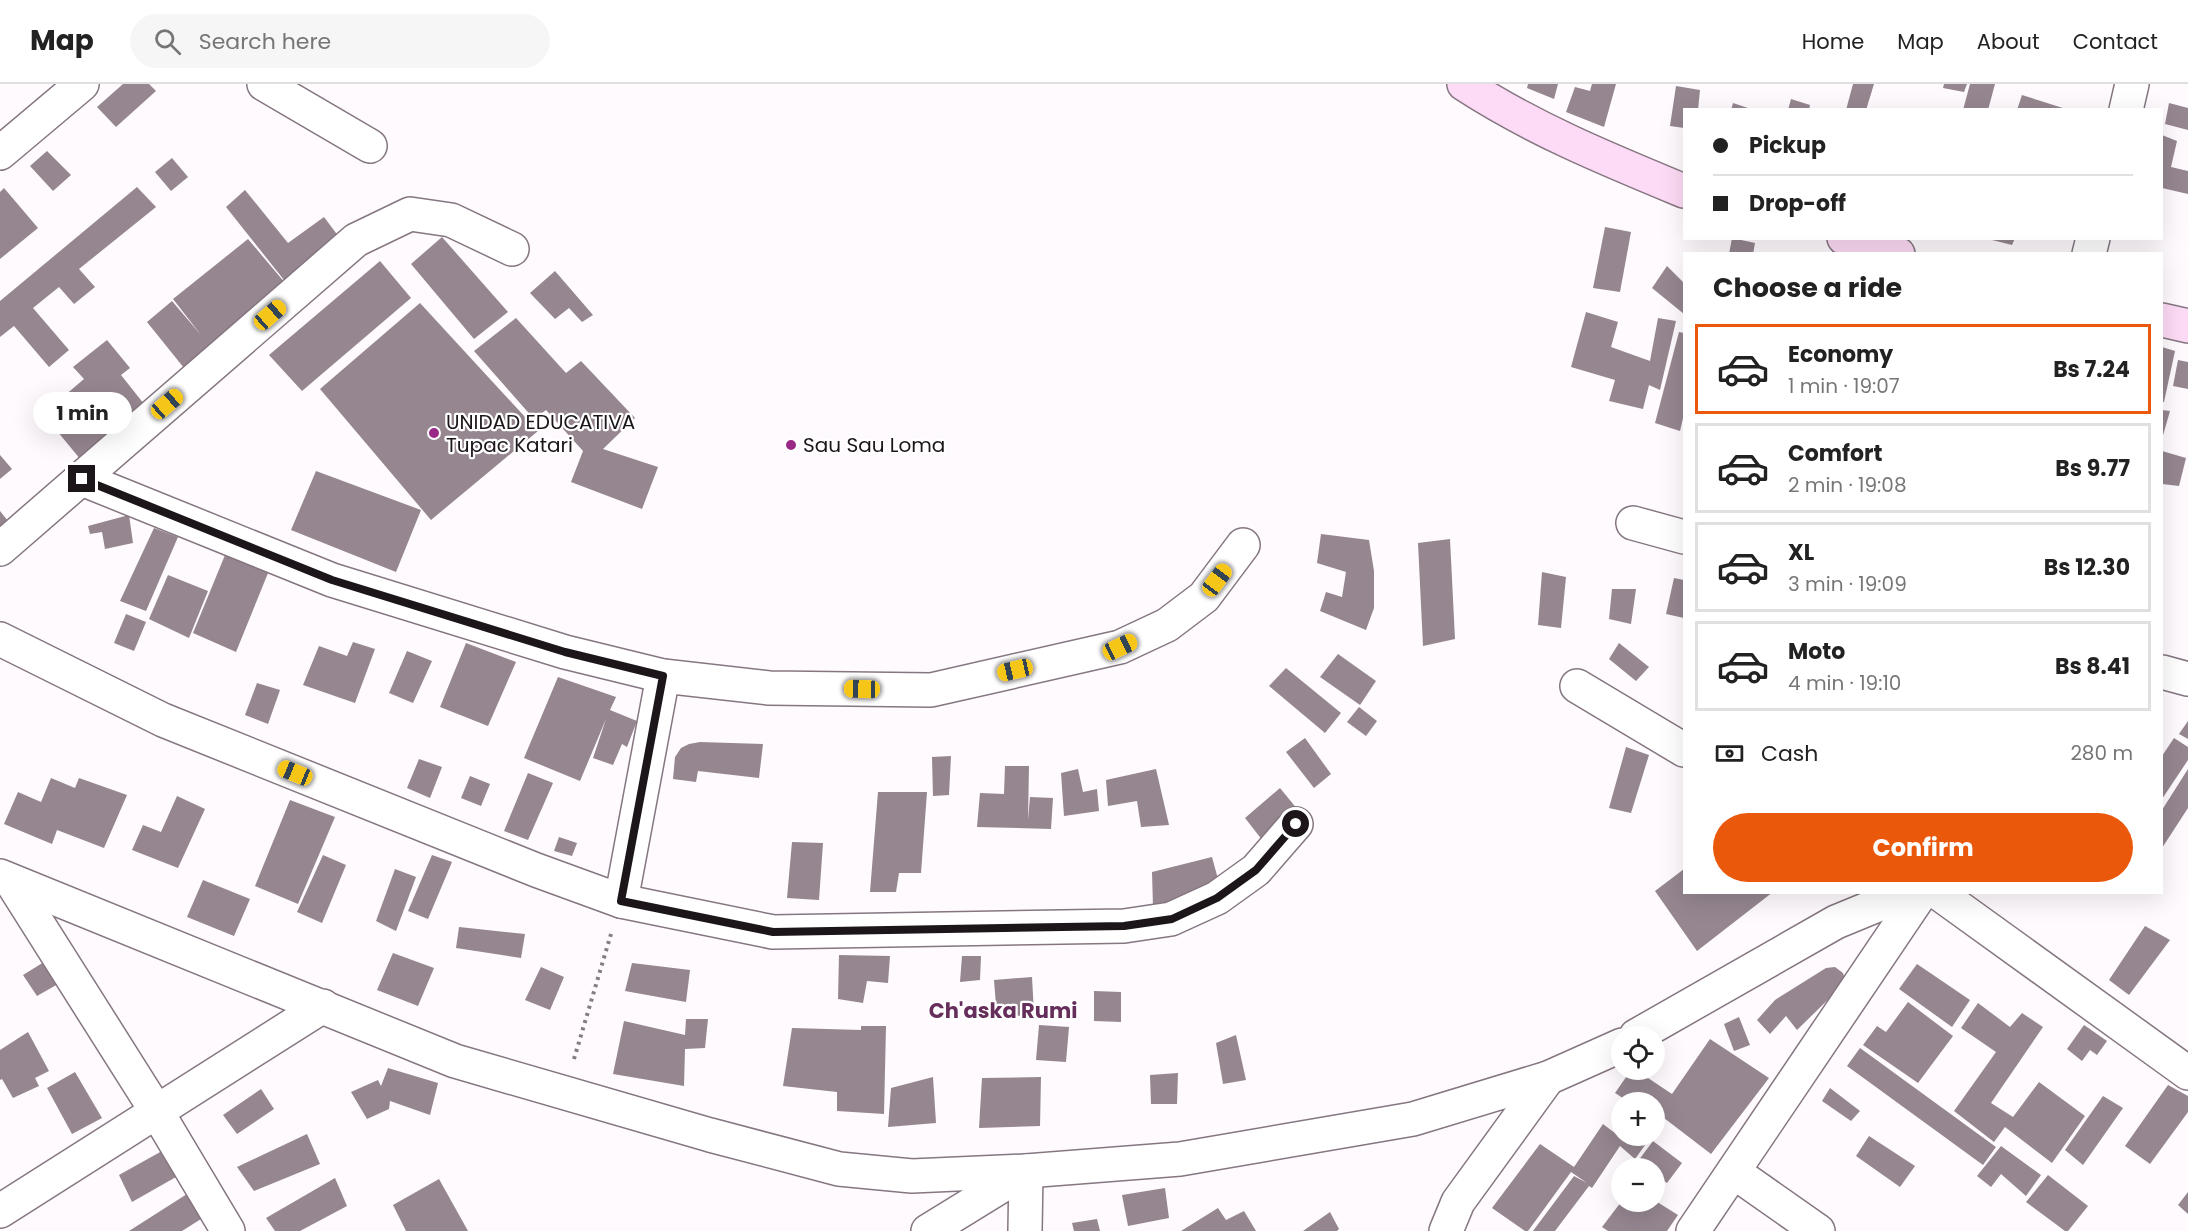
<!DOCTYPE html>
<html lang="en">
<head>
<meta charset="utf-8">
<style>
  :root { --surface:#fff; --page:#f6f6f6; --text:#222; --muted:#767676; --line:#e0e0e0; --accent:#ea580c }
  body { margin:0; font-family:Poppins,sans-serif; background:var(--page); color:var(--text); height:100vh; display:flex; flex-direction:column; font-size:22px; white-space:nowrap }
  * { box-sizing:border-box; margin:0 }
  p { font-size:20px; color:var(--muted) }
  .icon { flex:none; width:33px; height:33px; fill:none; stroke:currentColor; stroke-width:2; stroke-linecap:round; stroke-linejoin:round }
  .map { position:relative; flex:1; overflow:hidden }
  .drawer { position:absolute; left:1683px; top:168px; width:480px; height:642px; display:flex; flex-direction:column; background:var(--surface); border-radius:0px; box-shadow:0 6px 24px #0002 }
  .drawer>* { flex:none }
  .guide { position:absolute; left:1683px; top:24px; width:480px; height:132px; border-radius:0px; box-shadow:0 6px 24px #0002; display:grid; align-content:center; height:132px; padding:0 30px; background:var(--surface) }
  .buttons { position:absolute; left:1611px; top:942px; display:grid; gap:12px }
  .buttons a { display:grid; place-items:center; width:54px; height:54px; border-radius:50%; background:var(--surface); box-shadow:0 6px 24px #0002; font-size:30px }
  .end { position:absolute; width:27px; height:27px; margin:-14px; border:8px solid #1c161a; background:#fff; box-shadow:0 0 0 3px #fff }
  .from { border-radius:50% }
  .bubble { position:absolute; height:42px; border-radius:21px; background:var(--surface); box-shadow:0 6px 24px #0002; font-size:20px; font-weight:700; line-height:42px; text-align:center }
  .car { position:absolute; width:18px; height:36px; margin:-18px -9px; border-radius:8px; box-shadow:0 0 4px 2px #0007; background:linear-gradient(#f5c518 24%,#345 0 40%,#f5c518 0 76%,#345 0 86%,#f5c518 0) }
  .guide b { display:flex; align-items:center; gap:21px; height:57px; font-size:22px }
  .guide b+b { border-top:2px solid var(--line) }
  .guide i { width:15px; height:15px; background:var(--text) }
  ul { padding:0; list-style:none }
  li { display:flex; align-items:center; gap:18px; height:90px; margin:0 12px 9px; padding:0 18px; border:3px solid var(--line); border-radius:0px }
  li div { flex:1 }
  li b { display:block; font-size:22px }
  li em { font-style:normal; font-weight:700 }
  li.active { border-color:var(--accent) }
  li>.icon { width:54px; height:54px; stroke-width:1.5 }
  h2 { padding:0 30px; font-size:27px; line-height:72px }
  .pay { display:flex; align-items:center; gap:15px; height:66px; padding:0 30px; font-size:22px }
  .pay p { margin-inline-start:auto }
  .button { display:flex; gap:12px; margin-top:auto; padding:12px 30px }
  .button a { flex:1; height:69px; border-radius:36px; background:var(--accent); color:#fff; font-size:24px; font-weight:700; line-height:69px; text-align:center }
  header { display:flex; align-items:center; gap:36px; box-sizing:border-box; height:84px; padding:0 30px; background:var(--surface); border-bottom:2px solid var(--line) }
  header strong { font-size:28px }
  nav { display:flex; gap:33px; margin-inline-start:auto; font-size:21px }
  .search { width:420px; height:54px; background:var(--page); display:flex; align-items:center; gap:15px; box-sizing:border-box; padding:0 21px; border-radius:33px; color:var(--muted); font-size:22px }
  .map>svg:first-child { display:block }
  .building { fill:#958690 }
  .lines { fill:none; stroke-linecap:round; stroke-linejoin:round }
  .street-casing { stroke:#857681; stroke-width:36 }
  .secondary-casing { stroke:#857681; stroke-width:36 }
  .path { stroke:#827d80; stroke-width:4; stroke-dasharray:3 4.5; stroke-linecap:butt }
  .street { stroke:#fff; stroke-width:33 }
  .secondary { stroke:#fddaf5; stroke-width:33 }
  .route { stroke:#1c161a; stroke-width:8 }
  .poi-dot { fill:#9a2986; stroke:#fff; stroke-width:2 }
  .labels { text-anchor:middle; stroke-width:4.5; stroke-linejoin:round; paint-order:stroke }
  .poi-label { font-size:20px; fill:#1c161a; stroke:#fff; text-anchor:start }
  .neighbourhood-label { font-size:21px; font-weight:bold; fill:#662e5a; stroke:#fff }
</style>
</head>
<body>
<header>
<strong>Map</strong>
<div class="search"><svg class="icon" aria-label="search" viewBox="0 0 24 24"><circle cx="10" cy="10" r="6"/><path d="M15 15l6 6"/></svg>Search here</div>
<nav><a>Home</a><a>Map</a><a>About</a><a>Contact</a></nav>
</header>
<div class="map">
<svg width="2188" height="1147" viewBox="0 0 2188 1147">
  <rect width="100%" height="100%" fill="#fefafd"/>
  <g class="building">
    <polygon points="123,0 149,0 156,7 116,43 97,23"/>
    <polygon points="1528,0 1558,0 1554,15 1527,4"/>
    <polygon points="1592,0 1616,0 1604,43 1566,28 1575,3 1590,7"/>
    <polygon points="1853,0 1874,0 1866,26 1846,26"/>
    <polygon points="1944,0 1967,0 1964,8 1943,4"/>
    <polygon points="1970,0 1995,0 1988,26 1963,26"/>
    <polygon points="1676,2 1700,6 1698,26 1684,26 1684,44 1670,42"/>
    <polygon points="2022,11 2066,25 2065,26 2017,26"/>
    <polygon points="1791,15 1810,21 1809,26 1788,26"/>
    <polygon points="1733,19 1751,25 1751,26 1731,26"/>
    <polygon points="2169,19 2188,24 2188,46 2165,40"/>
    <polygon points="2162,51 2177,57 2171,83 2188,87 2188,110 2162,104"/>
    <polygon points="47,67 71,91 53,107 30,82"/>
    <polygon points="172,74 188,93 171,107 155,88"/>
    <polygon points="137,103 156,123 79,185 95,203 74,220 59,203 33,224 69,266 49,283 14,242 0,253 0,217"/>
    <polygon points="4,104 38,144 0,175 0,108"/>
    <polygon points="245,106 288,159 324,133 339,153 284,196 226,123"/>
    <polygon points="1605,143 1631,148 1620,208 1593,204"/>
    <polygon points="442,153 508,228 474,255 411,180"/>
    <polygon points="1732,154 1755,159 1753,170 1729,170"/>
    <polygon points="1984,154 2015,154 2012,161"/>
    <polygon points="248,155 286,200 184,284 147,238 172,217 201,251 173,215"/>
    <polygon points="380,177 411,214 302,307 269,271"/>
    <polygon points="1667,182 1684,199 1684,230 1652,204"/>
    <polygon points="555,187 593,231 582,238 569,224 555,235 530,209"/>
    <polygon points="420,219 538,347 431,436 320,305"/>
    <polygon points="1586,228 1618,238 1611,263 1650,277 1658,234 1676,237 1660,306 1649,301 1643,325 1609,317 1615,296 1571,283"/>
    <polygon points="516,234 566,289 581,277 635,334 603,365 658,383 642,425 571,398 583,367 546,326 534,335 474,267"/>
    <polygon points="1679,248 1684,249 1684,330 1680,347 1655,339"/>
    <polygon points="107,256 130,284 121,291 144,320 81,376 43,330 84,295 73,283"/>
    <polygon points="2162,263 2175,267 2164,318 2162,318"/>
    <polygon points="2178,276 2188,278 2188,305 2173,302"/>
    <polygon points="2162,326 2170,327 2162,355"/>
    <polygon points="2162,367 2186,374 2179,402 2162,400"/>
    <polygon points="0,371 12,385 0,395"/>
    <polygon points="316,387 421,426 396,488 291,446"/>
    <polygon points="0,427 8,437 0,444"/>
    <polygon points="129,431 133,459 105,465 102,448 90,450 88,442"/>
    <polygon points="154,444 178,453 146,527 120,517"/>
    <polygon points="1321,450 1369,456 1374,487 1374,524 1366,546 1320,527 1326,508 1342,513 1346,488 1317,479"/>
    <polygon points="1450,455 1455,555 1423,562 1418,459"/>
    <polygon points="225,471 268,489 236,568 193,549"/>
    <polygon points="1542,488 1566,493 1561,544 1538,541"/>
    <polygon points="168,491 208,507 189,554 149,535"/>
    <polygon points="1674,494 1684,496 1684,534 1666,530"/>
    <polygon points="1612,505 1636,505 1631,540 1609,535"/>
    <polygon points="126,530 146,538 134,567 114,559"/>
    <polygon points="353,558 375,565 355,619 303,601 319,562 347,572"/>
    <polygon points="466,559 516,578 488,642 440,623"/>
    <polygon points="1619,559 1649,583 1636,597 1609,575"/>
    <polygon points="407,567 432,577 413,619 389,609"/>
    <polygon points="1338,570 1376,597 1360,621 1320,593"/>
    <polygon points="1286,584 1341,629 1325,649 1269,602"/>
    <polygon points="558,593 616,613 610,626 637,637 627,663 622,660 613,681 593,674 606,635 580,697 524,674"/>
    <polygon points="257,599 280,606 268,640 245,631"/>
    <polygon points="1359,623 1377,637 1366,652 1347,638"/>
    <polygon points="2188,637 2188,655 2179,650"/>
    <polygon points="1305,654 1331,690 1314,704 1286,668"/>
    <polygon points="2174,654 2188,663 2188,676 2162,715 2162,672"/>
    <polygon points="700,658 763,660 759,694 698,687 696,698 673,695 675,673 681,664 689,660"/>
    <polygon points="1626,663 1649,671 1631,729 1609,724"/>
    <polygon points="951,672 949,711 933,712 932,673"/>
    <polygon points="419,675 442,683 430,714 407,704"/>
    <polygon points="1005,682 1029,682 1028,736 1030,713 1053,714 1051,745 977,743 980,709 1004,710"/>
    <polygon points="1078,685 1083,708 1097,705 1099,727 1064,732 1061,689"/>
    <polygon points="1156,685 1169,741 1141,743 1137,717 1108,722 1106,696"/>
    <polygon points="2188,685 2188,724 2162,764 2162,726"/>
    <polygon points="528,689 553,699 528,756 504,747"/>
    <polygon points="470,692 490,700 481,722 461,714"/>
    <polygon points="51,694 75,704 79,694 127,711 104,764 57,746 52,760 4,740 18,708 41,718"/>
    <polygon points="1280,704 1298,726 1263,757 1245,734"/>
    <polygon points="878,708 927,708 921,789 899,789 896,808 870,808"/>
    <polygon points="177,712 205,725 178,784 132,766 143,741 161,748"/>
    <polygon points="290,716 335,733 298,820 255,802"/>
    <polygon points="559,753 577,759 572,772 554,767"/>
    <polygon points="792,758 823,759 819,816 787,814"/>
    <polygon points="323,771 346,781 322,839 297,828"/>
    <polygon points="432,771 452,778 428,835 408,827"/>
    <polygon points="1212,773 1221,806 1153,823 1152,788"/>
    <polygon points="395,785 416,793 396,847 376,837"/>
    <polygon points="1684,785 1684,808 1773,808 1697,867 1655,807"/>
    <polygon points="203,796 250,815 234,852 187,833"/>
    <polygon points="2145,842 2170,856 2129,911 2109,896"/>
    <polygon points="459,843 525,850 521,874 456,864"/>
    <polygon points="393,869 434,884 418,922 377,906"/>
    <polygon points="839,871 890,872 888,899 867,897 863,919 838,915"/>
    <polygon points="962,872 981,872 980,896 960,898"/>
    <polygon points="44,878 58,900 37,912 23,891"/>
    <polygon points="632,879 690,886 686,918 625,907"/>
    <polygon points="1917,880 1970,916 1952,943 1899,905"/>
    <polygon points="541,883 564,893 550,926 525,916"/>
    <polygon points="1835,883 1843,889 1846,898 1797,946 1786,932 1770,950 1757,936 1775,916 1826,884"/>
    <polygon points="1032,893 1034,930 997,934 994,896"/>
    <polygon points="1094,907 1121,908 1121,938 1094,937"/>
    <polygon points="1908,918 1953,952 1918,999 1863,961 1877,942 1886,948"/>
    <polygon points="1978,919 2010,943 2022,929 2043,943 1991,1019 2013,1033 2039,998 2085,1032 2052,1079 2005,1043 1994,1058 1954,1027 1996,968 1961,944"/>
    <polygon points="1739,933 1750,961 1734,967 1724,940"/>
    <polygon points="686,935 708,935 705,964 685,965 684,1002 613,990 624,937 685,951"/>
    <polygon points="1039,941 1069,943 1066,978 1036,976"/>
    <polygon points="2084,941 2107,957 2097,971 2090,966 2082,977 2067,965"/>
    <polygon points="861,942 886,942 884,1030 837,1027 837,1008 783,1002 792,944 861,946"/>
    <polygon points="28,948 49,987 35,994 39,1002 13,1014 2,995 0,996 0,966"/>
    <polygon points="1236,951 1246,996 1223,1000 1216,959"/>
    <polygon points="1710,955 1769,994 1711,1070 1664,1034 1660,1040 1654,1036 1654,1018 1629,1018 1615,1009 1631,986 1636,986 1672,1010"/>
    <polygon points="1860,964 1996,1063 1983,1081 1847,982"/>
    <polygon points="388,984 438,999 430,1031 390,1017 389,1025 367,1035 351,1008 378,996 381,1002"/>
    <polygon points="75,988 102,1034 72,1050 47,1004"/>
    <polygon points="1178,989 1177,1020 1151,1020 1150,991"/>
    <polygon points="933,993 936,1039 888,1043 891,1004"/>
    <polygon points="1041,993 1040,1042 979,1044 982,994"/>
    <polygon points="2168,1001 2188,1012 2188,1028 2150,1080 2125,1062"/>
    <polygon points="1830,1004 1860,1027 1851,1037 1822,1017"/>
    <polygon points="261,1005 274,1025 237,1050 223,1031"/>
    <polygon points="2103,1012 2123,1024 2083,1081 2065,1066"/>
    <polygon points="1603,1040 1624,1056 1627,1052 1640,1052 1648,1057 1635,1075 1620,1062 1592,1104 1589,1102 1555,1147 1533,1147 1574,1092 1587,1099 1571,1088 1528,1147 1525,1147 1492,1124 1540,1060 1574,1083"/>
    <polygon points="307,1050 320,1080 254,1107 237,1083"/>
    <polygon points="1869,1052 1915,1082 1900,1103 1856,1072"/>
    <polygon points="1653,1057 1682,1079 1667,1099 1654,1090 1654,1084 1648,1084 1638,1077"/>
    <polygon points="2001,1062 2041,1091 2026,1112 2001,1090 1991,1103 1977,1092"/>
    <polygon points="162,1067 176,1093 132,1118 119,1091"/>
    <polygon points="2048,1091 2088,1122 2068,1147 2065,1147 2026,1118"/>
    <polygon points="335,1094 347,1122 300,1147 275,1147 266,1134"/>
    <polygon points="439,1095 468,1147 406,1147 393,1121"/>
    <polygon points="1165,1104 1169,1134 1128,1142 1122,1111"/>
    <polygon points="2188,1108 2188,1130 2178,1121"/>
    <polygon points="187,1110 201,1135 182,1147 129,1147"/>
    <polygon points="1654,1116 1678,1131 1667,1147 1608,1147 1602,1143 1621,1118"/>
    <polygon points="1218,1124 1226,1136 1244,1127 1256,1147 1181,1147"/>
    <polygon points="1330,1128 1339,1145 1337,1147 1303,1147"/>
    <polygon points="1097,1135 1100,1147 1074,1147 1072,1139"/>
  </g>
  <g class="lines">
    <defs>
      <g id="street">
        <polyline points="264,0 370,62"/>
        <polyline points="2126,26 2132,0"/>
        <polyline points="0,69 82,0"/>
        <polyline points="2089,170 2093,154"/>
        <polyline points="82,395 332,496 565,568 663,592 769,604 931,606 1120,563 1167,541 1204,513 1243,461"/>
        <polyline points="1633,439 1684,453"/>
        <polyline points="0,465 356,156 410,130 451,136 512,165"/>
        <polyline points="0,555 163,636 536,786 621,817 773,848 1124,842 1171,835 1217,814 1256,786 1296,740"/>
        <polyline points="2162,588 2188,595"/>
        <polyline points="1577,602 1684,666"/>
        <polyline points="0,792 455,977 710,1051 839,1085 912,1092 1026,1087 1180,1075 1413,1035 1548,994 1622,961"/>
        <polyline points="11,797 157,1028 228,1147"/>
        <polyline points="1937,808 2188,989"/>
        <polyline points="621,817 663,592"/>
        <polyline points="1636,952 1836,838 1909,808"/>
        <polyline points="1734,1088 1818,1147"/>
        <polyline points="0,1127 323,922"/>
        <polyline points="928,1147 1024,1088"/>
        <polyline points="1025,1147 1026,1087"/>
        <polyline points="1446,1147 1458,1118 1548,994"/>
        <polyline points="1693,1147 1922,808"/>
      </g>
      <g id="secondary">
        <path d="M1464,0C1533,45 1609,76 1684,107"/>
        <polyline points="1844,154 1898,170"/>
        <polyline points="2162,236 2188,242"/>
      </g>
    </defs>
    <use href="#street" class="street-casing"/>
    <use href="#secondary" class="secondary-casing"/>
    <polyline class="path" points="574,975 611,850"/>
    <use href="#street" class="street"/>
    <use href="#secondary" class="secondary"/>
  </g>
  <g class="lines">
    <polyline class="route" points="82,395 332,496 565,568 663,592 621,817 773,848 1124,842 1172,835 1217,814 1256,786 1296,740"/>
  </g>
  <g class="poi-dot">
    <circle cx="434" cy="349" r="6"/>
    <circle cx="791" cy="361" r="6"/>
  </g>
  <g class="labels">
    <g class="poi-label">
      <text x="446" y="345">UNIDAD EDUCATIVA<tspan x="446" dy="23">Tupac Katari</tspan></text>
      <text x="803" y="368">Sau Sau Loma</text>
    </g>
    <g class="neighbourhood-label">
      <text x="1003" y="934">Ch'aska Rumi</text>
    </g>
  </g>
</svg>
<div class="buttons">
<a><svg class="icon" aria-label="locate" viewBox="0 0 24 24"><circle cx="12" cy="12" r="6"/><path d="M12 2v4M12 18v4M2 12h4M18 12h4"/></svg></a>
<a>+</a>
<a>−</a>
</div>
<i class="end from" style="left:1296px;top:740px"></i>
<i class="end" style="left:82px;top:395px"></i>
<div class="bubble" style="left:33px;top:308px;width:99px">1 min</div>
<i class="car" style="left:270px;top:231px;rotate:49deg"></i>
<i class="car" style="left:167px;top:320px;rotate:49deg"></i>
<i class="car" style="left:1217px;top:496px;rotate:37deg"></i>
<i class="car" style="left:1120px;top:563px;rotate:65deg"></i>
<i class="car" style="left:1015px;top:586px;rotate:257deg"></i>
<i class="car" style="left:862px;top:605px;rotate:271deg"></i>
<i class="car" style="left:295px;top:689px;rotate:292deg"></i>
<div class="guide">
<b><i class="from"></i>Pickup</b>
<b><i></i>Drop-off</b>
</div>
<section class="drawer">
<h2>Choose a ride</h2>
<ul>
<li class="active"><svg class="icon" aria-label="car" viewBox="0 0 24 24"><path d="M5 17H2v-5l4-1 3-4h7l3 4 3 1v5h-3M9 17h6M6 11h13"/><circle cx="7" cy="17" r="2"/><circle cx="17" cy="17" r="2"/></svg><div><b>Economy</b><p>1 min · 19:07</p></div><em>Bs 7.24</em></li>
<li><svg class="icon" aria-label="car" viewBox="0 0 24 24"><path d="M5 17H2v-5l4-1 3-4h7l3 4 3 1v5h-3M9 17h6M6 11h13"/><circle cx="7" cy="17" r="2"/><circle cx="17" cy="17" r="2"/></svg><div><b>Comfort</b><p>2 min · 19:08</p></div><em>Bs 9.77</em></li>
<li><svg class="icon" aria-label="car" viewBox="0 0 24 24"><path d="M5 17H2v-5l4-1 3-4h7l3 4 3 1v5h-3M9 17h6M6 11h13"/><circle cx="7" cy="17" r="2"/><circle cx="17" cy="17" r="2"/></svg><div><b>XL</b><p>3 min · 19:09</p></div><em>Bs 12.30</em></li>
<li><svg class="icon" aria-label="car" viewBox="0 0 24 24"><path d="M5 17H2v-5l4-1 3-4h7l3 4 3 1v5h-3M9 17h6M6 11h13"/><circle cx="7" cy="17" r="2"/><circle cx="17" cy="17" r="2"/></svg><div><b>Moto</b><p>4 min · 19:10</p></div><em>Bs 8.41</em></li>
</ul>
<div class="pay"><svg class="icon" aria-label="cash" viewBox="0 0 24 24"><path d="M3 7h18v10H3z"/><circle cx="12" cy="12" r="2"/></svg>Cash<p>280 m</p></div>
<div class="button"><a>Confirm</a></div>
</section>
</div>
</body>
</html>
